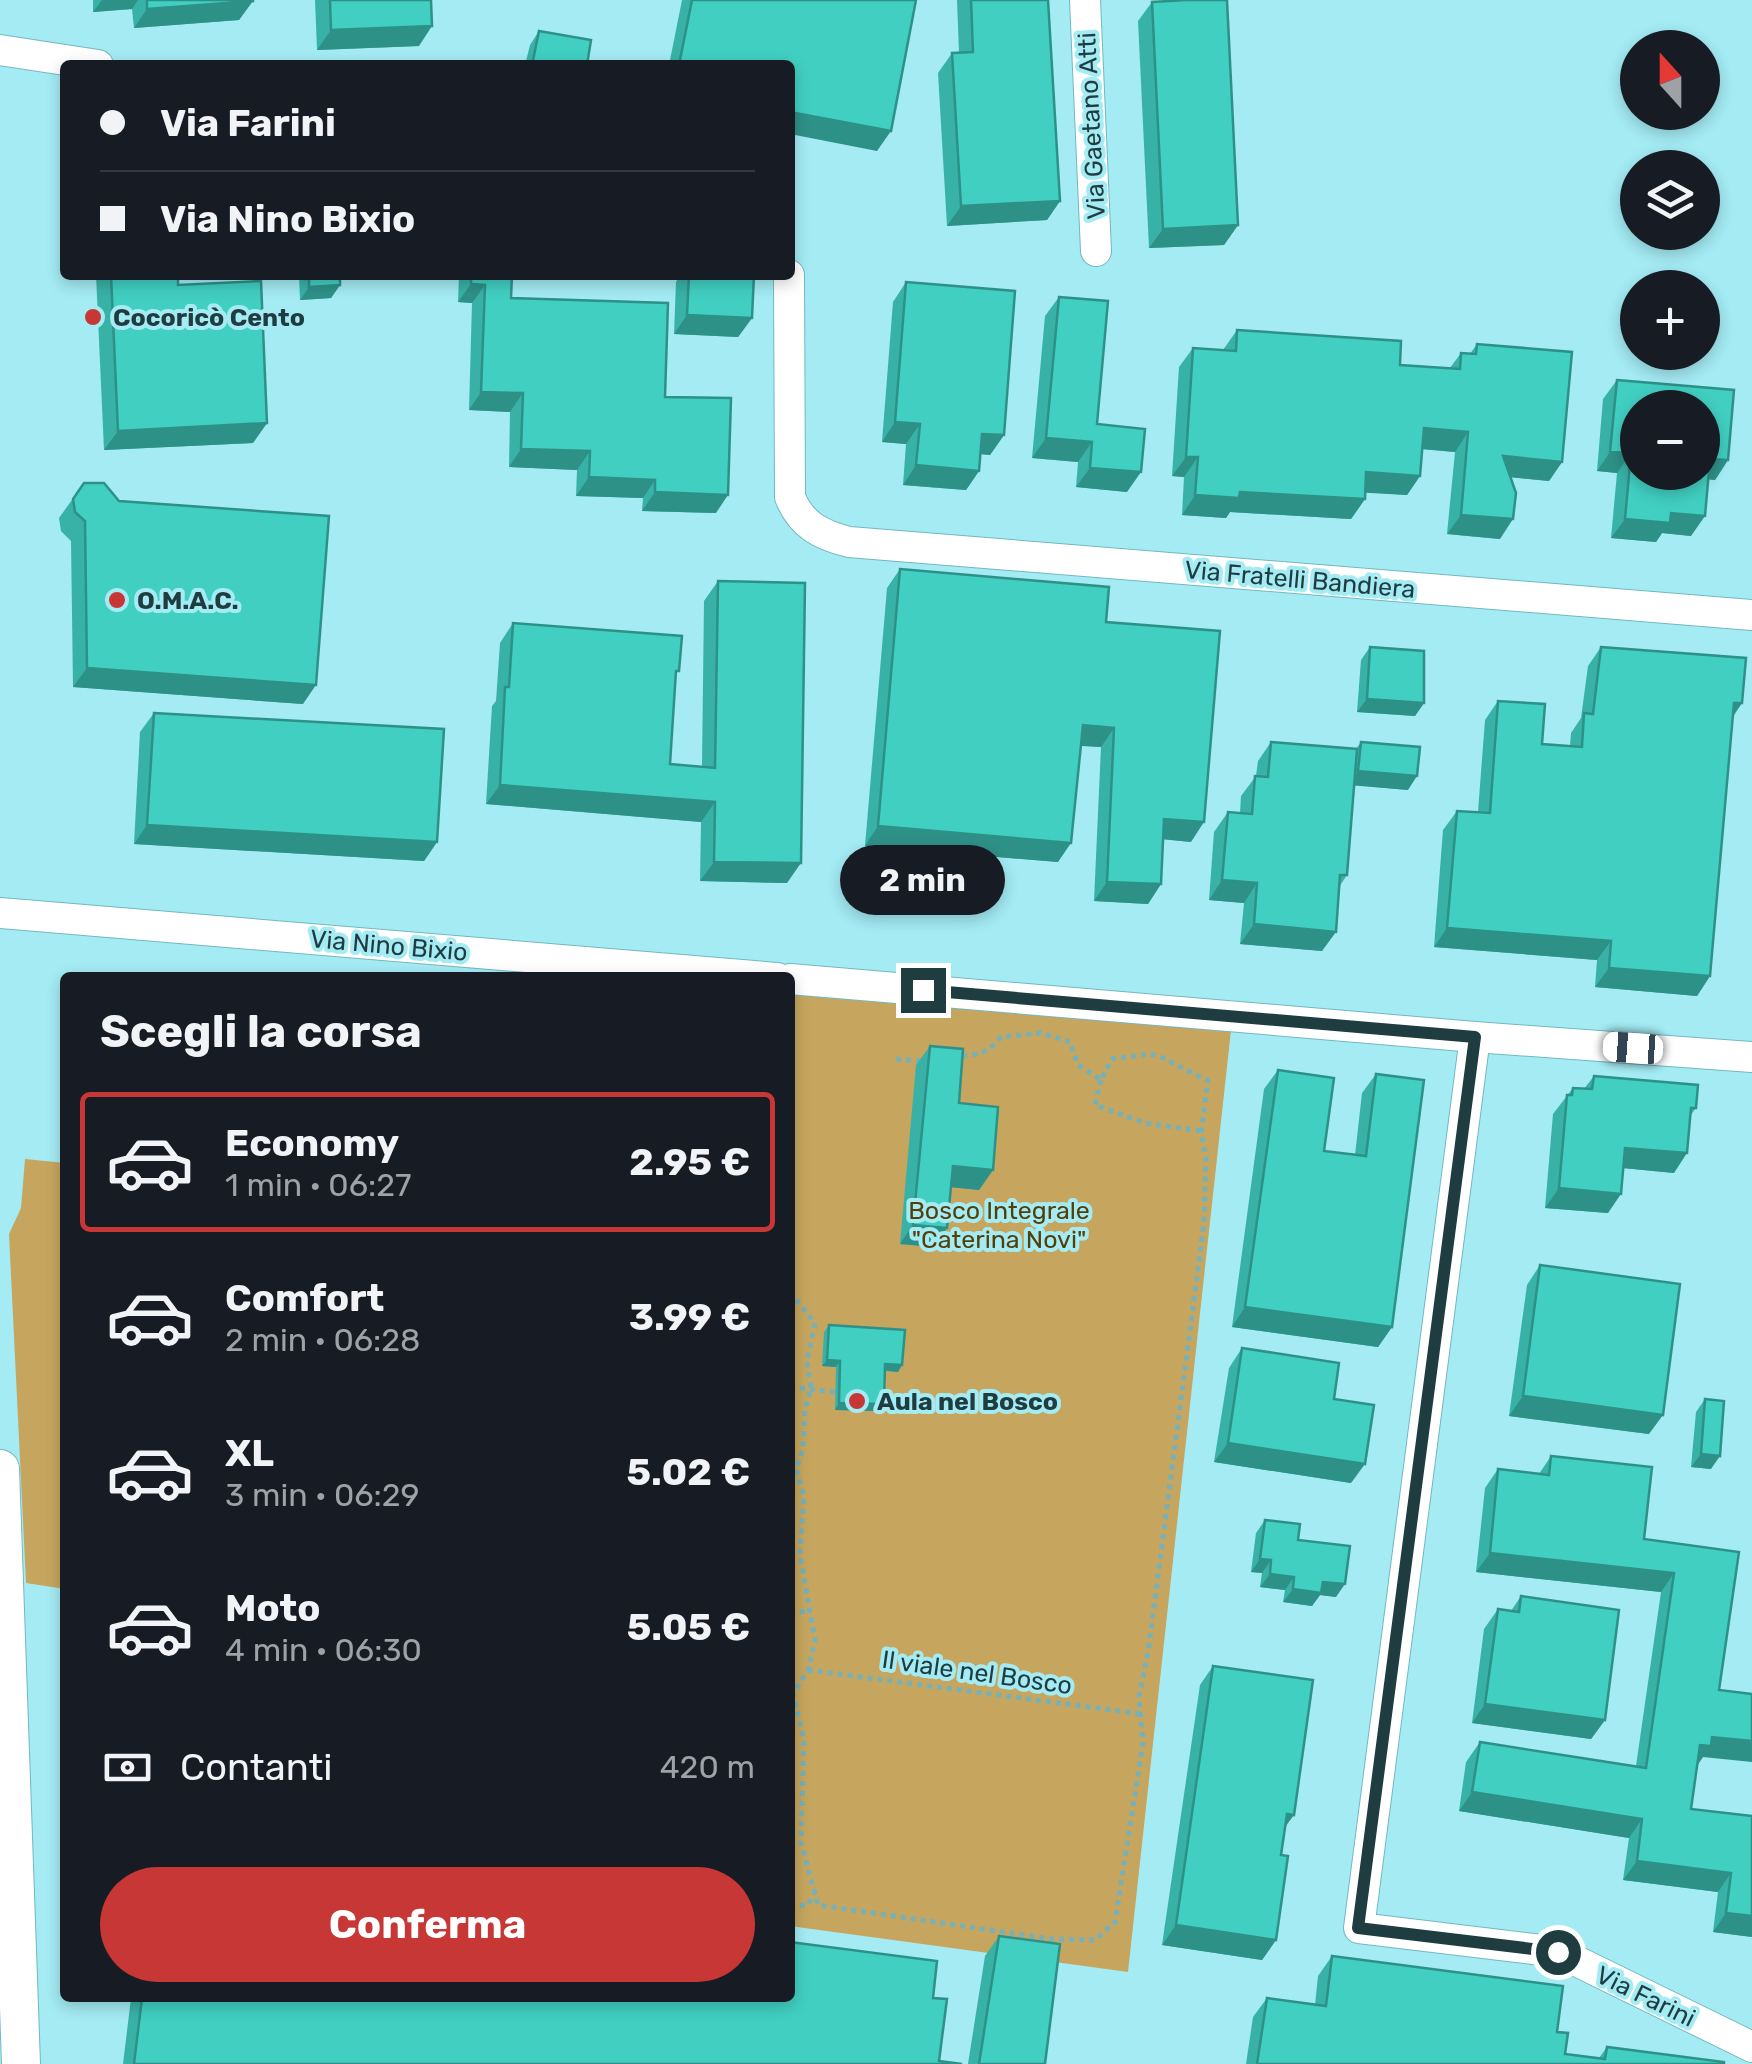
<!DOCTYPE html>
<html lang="it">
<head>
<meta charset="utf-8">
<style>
  :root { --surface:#171b24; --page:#20242c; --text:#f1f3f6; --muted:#9ea1a6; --line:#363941; --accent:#c63735 }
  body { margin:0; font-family:Rubik,sans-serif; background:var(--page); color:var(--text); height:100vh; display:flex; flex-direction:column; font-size:38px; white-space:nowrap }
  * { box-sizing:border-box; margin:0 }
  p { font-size:32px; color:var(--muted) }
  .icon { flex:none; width:55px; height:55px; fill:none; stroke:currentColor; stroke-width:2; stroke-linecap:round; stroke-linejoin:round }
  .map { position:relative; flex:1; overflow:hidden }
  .panel { position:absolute; left:60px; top:972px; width:735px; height:1030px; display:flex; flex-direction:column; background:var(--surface); border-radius:10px; box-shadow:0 5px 15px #0003 }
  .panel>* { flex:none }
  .guide { position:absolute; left:60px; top:60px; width:735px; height:220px; border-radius:10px; box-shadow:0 5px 15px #0003; display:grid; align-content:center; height:220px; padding:0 40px; background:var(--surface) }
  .needle { width:65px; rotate:339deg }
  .controls { position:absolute; left:1620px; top:30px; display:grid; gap:20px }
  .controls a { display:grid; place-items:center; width:100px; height:100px; border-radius:50%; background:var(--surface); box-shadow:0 5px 15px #0003; font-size:50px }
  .end { position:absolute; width:45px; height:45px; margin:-22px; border:12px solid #1f3c40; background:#fff; box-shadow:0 0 0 5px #fff }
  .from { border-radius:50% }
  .bubble { position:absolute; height:70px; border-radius:35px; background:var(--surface); box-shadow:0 5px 15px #0003; font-size:32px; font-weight:700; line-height:70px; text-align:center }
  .car { position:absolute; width:30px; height:60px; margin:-30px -15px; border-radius:12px; box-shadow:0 0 8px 2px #0007; background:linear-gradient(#fff 24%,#345 0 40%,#fff 0 76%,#345 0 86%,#fff 0) }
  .guide b { display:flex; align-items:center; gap:35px; height:95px; font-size:38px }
  .guide b+b { border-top:2px solid var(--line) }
  .guide i { width:25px; height:25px; background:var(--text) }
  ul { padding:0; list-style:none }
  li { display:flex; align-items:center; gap:30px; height:140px; margin:0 20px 15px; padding:0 20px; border:5px solid transparent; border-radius:10px }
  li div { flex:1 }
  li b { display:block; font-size:38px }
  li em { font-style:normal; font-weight:700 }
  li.selected { border-color:var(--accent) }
  li>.icon { width:90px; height:90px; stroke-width:1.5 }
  h2 { padding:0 40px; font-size:45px; line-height:120px }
  .pay { display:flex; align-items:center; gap:25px; height:110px; padding:0 40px; font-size:38px }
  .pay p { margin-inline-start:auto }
  .button { display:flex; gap:20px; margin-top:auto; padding:20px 40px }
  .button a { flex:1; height:115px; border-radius:60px; background:var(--accent); color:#fff; font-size:40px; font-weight:700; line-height:115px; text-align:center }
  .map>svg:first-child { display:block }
  .green { fill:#c6a65e }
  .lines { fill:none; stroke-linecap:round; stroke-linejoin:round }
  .minor-casing { stroke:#73b8c1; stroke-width:32 }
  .major-casing { stroke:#73b8c1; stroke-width:40 }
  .path { stroke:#77b0b7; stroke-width:5; stroke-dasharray:5 5; stroke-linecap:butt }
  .minor { stroke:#fff; stroke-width:30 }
  .major { stroke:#fff; stroke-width:38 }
  .wall { fill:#38b2a7 }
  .shaded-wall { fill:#2e9188 }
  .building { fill:#41cfc2; stroke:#2e9188; stroke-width:2.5; fill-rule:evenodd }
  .route { stroke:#1f3c40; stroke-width:12 }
  .poi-dot { fill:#c63735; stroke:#a4ebf4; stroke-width:4 }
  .labels { text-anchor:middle; stroke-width:8; stroke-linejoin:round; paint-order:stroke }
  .street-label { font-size:25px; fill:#1f3c40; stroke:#a4ebf4 }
  .poi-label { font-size:25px; font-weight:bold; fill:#1f3c40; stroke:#a4ebf4; text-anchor:start }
  .park-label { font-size:25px; fill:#533f09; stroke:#a4ebf4 }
</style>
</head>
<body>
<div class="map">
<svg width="1752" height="2064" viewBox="0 0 1752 2064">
  <rect width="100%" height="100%" fill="#a4ebf4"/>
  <g class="green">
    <polygon points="790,990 1231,1030 1128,1972 790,1926"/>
    <polygon points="25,1159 65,1163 65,1589 26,1583 9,1234 21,1208"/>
  </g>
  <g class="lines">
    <defs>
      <g id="minor">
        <polyline points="1085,0 1096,251"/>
        <polyline points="0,50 98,65"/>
        <path d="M789,275L790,497C801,525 821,535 849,542L1752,615"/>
        <polyline points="0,913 777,978"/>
        <polyline points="790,979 1475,1037 1752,1057"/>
        <polyline points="1475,1037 1359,1928 1558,1952 1752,2047"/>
      </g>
      <polyline id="major" points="0,1469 21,2064"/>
    </defs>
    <use href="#minor" class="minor-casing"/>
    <use href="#major" class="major-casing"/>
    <g class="path">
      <polyline points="896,1059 922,1061"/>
      <polyline points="1101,1080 1095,1105 1145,1123 1202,1131"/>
      <path d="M790,1292L815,1323L807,1361L811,1388L805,1409L803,1450L796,1469L804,1496L800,1554L815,1641L808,1670L793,1694L804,1740L801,1842L818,1905L1052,1939L1095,1940L1115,1922L1143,1743L1139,1697L1148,1652L1204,1223L1206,1157L1201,1134L1208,1081L1159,1056L1149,1054L1112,1059L1101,1080L1078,1065L1070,1042L1041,1033L1001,1037C988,1053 979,1055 958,1056"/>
      <polyline points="790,1387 835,1392"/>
      <polyline points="790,1613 810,1611"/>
      <polyline points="808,1670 1142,1714"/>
      <polyline points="790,1904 807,1906 814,1894"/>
    </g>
    <use href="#minor" class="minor"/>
    <use href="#major" class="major"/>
  </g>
  <g class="wall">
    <polygon points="93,0 253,0 239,20 134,28 132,9 93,12"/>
    <polygon points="315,0 431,0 419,46 317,50"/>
    <polygon points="682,0 916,0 877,151 790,65 669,65"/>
    <polygon points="957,0 1048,0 1060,201 1047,220 947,226 938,73 952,53 959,53"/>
    <polygon points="1152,2 1238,225 1224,245 1149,248 1138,21"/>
    <polygon points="539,31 587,65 525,65 530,45"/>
    <polygon points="96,275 178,275 178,285 267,423 253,443 104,450"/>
    <polygon points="299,275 340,275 340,285 331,298 300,300"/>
    <polygon points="459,275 512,275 511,298 665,397 716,513 642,511 643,498 576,496 577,470 509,467 510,412 469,410 472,303 458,302"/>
    <polygon points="680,275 754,275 752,318 738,337 674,334 676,282"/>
    <polygon points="906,282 1004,435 990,455 981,454 979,471 966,490 903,485 906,444 882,442 893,302"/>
    <polygon points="1059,297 1097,424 1127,492 1076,487 1078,462 1032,458 1045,316"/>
    <polygon points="1237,330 1400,365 1450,368 1461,353 1470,354 1477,344 1562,462 1549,481 1510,477 1500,539 1447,534 1455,452 1422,449 1420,476 1407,495 1365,492 1365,499 1351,519 1230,512 1226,518 1182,515 1184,477 1172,476 1179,367 1193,348 1223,350"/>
    <polygon points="1617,380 1728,460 1715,480 1708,479 1691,536 1662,533 1656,542 1611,538 1617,473 1597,471 1603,399"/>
    <polygon points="84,483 119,501 303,704 73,687 71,541 61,531 59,518"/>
    <polygon points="900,569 1106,622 1191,842 1163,839 1161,884 1148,904 1094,901 1101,747 1081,746 1058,862 865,846 887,588"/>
    <polygon points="718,581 787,883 700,881 701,822 486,804 492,706 496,701 500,643 513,623 676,676 670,764 702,766 704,601"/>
    <polygon points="1370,647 1424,703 1415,716 1357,712 1361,660"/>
    <polygon points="1601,647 1742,703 1733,717 1710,976 1697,996 1595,987 1597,960 1434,947 1443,830 1457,811 1478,812 1485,720 1498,701 1542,744 1570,746 1571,733 1581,718 1588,666"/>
    <polygon points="154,713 437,842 424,861 134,844 140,732"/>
    <polygon points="1271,742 1356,749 1361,742 1408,790 1354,785 1347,875 1339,887 1322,951 1240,944 1244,903 1209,900 1214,832 1228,812 1240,813 1241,796 1256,776 1258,761"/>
    <polygon points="930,1046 993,1170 979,1190 951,1187 947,1228 934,1247 900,1244 916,1065"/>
    <polygon points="1278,1070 1324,1151 1355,1155 1362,1093 1376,1074 1392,1327 1378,1347 1232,1327 1264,1089"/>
    <polygon points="1594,1076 1696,1108 1690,1116 1674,1173 1623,1168 1608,1213 1545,1208 1553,1114 1573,1088 1584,1089"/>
    <polygon points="1540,1265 1649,1434 1509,1416 1527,1285"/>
    <polygon points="829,1325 902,1365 898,1372 885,1371 880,1411 835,1410 836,1367 822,1366 824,1332"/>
    <polygon points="1242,1348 1334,1399 1351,1483 1214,1462 1229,1368"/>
    <polygon points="1705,1399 1711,1469 1691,1467 1696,1412"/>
    <polygon points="1551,1456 1644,1539 1739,1552 1703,1757 1697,1765 1691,1809 1752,1816 1752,1937 1713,1932 1718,1892 1623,1880 1629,1838 1459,1811 1466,1762 1480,1742 1636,1766 1661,1592 1476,1572 1485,1488 1498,1469 1539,1474"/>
    <polygon points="1265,1520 1298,1540 1336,1597 1320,1595 1312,1606 1283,1602 1285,1590 1260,1587 1262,1573 1251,1572 1256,1533"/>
    <polygon points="1521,1596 1605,1720 1591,1739 1472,1723 1484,1629 1498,1609 1511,1611"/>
    <polygon points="1213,1666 1285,1828 1281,1855 1276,1940 1262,1960 1162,1945 1200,1685"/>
    <polygon points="999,1936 1045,2064 968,2064 985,1956"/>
    <polygon points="1332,1956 1557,2032 1565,2054 1599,2058 1607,2047 1724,2064 1246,2064 1253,2017 1267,1998 1315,2005 1318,1976"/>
    <polygon points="131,1998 933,1998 939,2061 962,2064 123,2064"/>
  </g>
  <g class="shaded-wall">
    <polygon points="102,0 138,0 132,9 93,12"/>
    <polygon points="253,1 239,20 134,28 147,9"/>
    <polygon points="432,26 419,46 317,50 331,30"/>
    <polygon points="790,112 891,131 877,151 790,134"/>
    <polygon points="1060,201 1047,220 947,226 961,206"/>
    <polygon points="1238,225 1224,245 1149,248 1163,229"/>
    <polygon points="471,284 485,285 472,303 458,302"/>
    <polygon points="340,285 331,298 300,300 309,287"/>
    <polygon points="687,315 752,318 738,337 674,334"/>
    <polygon points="481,392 523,393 510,412 469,410"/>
    <polygon points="895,422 920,424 906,444 882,442"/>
    <polygon points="267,423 253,443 104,450 118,431"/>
    <polygon points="1424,428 1468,432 1455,452 1410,448"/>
    <polygon points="982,434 1004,435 990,455 969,453"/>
    <polygon points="1046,438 1092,442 1078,462 1032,458"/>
    <polygon points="521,449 590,451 577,470 509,467"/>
    <polygon points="1610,452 1631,453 1617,473 1597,471"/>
    <polygon points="1503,456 1562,462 1549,481 1489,475"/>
    <polygon points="1186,457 1198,457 1184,477 1172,476"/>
    <polygon points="1710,459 1728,460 1715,480 1696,478"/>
    <polygon points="916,465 979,471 966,490 903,485"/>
    <polygon points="1090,468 1141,472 1127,492 1076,487"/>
    <polygon points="1366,472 1420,476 1407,495 1352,492"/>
    <polygon points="589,477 655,480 643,498 576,496"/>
    <polygon points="655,492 728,495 716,513 642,511"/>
    <polygon points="1240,492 1365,499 1351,519 1230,512 1226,518 1182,515 1195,495"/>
    <polygon points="1671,513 1705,516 1691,536 1662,533 1656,542 1611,538 1625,519"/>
    <polygon points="1461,515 1513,519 1500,539 1447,534"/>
    <polygon points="87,668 316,685 303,704 73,687"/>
    <polygon points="1367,699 1424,703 1415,716 1357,712"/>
    <polygon points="1734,703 1742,703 1728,722"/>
    <polygon points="1083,725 1114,728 1101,747 1069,745"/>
    <polygon points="1358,771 1417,776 1408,790 1349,785"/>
    <polygon points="500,785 715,802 701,822 486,804"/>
    <polygon points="1164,819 1204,822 1191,842 1150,838"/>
    <polygon points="147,825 437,842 424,861 134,844"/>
    <polygon points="878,826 1071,843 1058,862 865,846"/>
    <polygon points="714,862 801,863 787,883 700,881"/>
    <polygon points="1222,880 1257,883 1244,903 1209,900"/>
    <polygon points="1107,882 1161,884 1148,904 1094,901"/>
    <polygon points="1254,924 1336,932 1322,951 1240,944"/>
    <polygon points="1447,928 1611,941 1597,960 1434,947"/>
    <polygon points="1609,968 1710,976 1697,996 1595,987"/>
    <polygon points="1625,1148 1687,1153 1674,1173 1612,1167"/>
    <polygon points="953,1166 993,1170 979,1190 939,1186"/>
    <polygon points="1559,1188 1621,1194 1608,1213 1545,1208"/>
    <polygon points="913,1225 947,1228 934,1247 900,1244"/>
    <polygon points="1245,1307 1392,1327 1378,1347 1232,1327"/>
    <polygon points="827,1360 840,1361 836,1367 822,1366"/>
    <polygon points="885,1364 902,1365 898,1372 881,1370"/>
    <polygon points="1523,1396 1663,1415 1649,1434 1509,1416"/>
    <polygon points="839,1403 884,1404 880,1411 835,1410"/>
    <polygon points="1228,1443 1365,1464 1351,1483 1214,1462"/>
    <polygon points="1701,1454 1720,1456 1711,1469 1691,1467"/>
    <polygon points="1490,1553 1674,1573 1661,1592 1476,1572"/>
    <polygon points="1260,1559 1271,1560 1262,1573 1251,1572"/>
    <polygon points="1270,1574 1294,1577 1285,1590 1260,1587"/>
    <polygon points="1323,1582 1345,1584 1336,1597 1320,1595 1312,1606 1283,1602 1293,1589"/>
    <polygon points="1485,1704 1605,1720 1591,1739 1472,1723"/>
    <polygon points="1712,1737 1752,1741 1752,1762 1703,1757 1697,1766 1700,1745"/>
    <polygon points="1472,1792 1642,1819 1629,1838 1459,1811"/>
    <polygon points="1287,1814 1294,1815 1280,1834"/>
    <polygon points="1637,1861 1731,1873 1718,1892 1623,1880"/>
    <polygon points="1726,1913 1752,1916 1752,1937 1713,1932"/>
    <polygon points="1176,1925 1276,1940 1262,1960 1162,1945"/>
  </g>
  <g class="building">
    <polygon points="147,0 253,0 253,1 147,9"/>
    <polygon points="330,0 431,0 432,26 331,30"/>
    <polygon points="692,0 916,0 891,131 790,112 790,65 679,65"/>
    <polygon points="971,0 1048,0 1060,201 961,206 952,53 973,52"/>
    <polygon points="1186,0 1227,0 1238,225 1163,229 1152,2"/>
    <polygon points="539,31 591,40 587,65 532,65"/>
    <polygon points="111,275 178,275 178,285 261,281 267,423 118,431"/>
    <polygon points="309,275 340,275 340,285 309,287"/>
    <polygon points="471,275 512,275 511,298 668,303 665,397 731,398 728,495 655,492 655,480 589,477 590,451 521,449 523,393 481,392 485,285 471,284"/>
    <polygon points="689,275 754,275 752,318 687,315"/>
    <polygon points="906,282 1015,291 1004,435 982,434 979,471 916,465 920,424 895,422"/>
    <polygon points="1059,297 1108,301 1097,424 1145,429 1141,472 1090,468 1092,442 1046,438"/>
    <polygon points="1237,330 1401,341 1400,365 1460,369 1461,353 1476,354 1477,344 1572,352 1562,462 1503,456 1516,493 1513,519 1461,515 1468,432 1424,428 1420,476 1366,472 1365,499 1240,492 1239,498 1195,495 1198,457 1186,457 1193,348 1236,351"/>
    <path d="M1617,380L1734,390L1728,460L1710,459L1705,516L1671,513L1670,523L1625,519L1631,453L1610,452ZM1638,408H1702V472H1638Z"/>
    <polygon points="84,483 104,483 119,501 329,516 316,685 87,668 85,521 75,512 73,499"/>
    <polygon points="900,569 1109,587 1106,622 1220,631 1204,822 1164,819 1161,884 1107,882 1114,728 1083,725 1071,843 878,826"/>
    <polygon points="718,581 805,583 801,863 714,862 715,802 500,785 505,687 509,687 513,623 682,636 679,671 676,671 670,764 715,768"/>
    <polygon points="1370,647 1424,651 1424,703 1367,699"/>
    <polygon points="1601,647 1746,658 1742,703 1734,703 1710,976 1609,968 1611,941 1447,928 1457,811 1490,813 1498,701 1545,704 1542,744 1582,747 1584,713 1593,714"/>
    <polygon points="154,713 444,729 437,842 147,825"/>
    <polygon points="1271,742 1357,749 1347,875 1340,875 1336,932 1254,924 1257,883 1222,880 1228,812 1252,814 1255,776 1268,777"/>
    <polygon points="1361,742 1420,747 1417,776 1358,771"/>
    <polygon points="930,1046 963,1049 959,1103 998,1107 993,1170 953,1166 947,1228 913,1225"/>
    <polygon points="1278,1070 1334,1078 1324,1151 1366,1156 1376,1074 1424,1080 1392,1327 1245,1307"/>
    <polygon points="1594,1076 1698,1085 1696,1108 1691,1108 1687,1153 1625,1148 1621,1194 1559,1188 1567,1095 1572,1095 1573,1088 1592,1089"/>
    <polygon points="1540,1265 1680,1284 1663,1415 1523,1396"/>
    <polygon points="829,1325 905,1330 902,1365 885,1364 884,1404 839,1403 840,1361 827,1360"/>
    <polygon points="1242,1348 1339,1363 1334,1399 1374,1405 1365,1464 1228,1443"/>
    <polygon points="1705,1399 1724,1401 1720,1456 1701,1454"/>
    <polygon points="1551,1456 1652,1467 1644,1539 1739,1552 1719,1690 1752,1694 1752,1741 1712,1737 1711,1746 1700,1745 1691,1809 1752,1816 1752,1916 1726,1913 1731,1873 1637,1861 1642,1819 1472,1792 1480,1742 1646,1768 1674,1573 1490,1553 1498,1469 1549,1475"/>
    <polygon points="1265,1520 1300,1524 1298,1540 1350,1546 1345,1584 1323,1582 1321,1593 1293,1589 1294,1577 1270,1574 1271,1560 1260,1559"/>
    <polygon points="1521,1596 1619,1610 1605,1720 1485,1704 1498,1609 1519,1612"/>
    <polygon points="1213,1666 1313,1680 1294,1815 1287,1814 1281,1855 1288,1856 1276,1940 1176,1925"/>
    <polygon points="999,1936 1060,1944 1045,2064 979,2064"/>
    <polygon points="790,1942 937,1961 933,1998 947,1999 939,2061 962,2064 134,2064 142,1998 790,1998"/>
    <polygon points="1332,1956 1563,1986 1557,2032 1568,2033 1565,2054 1605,2059 1607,2047 1724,2062 1724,2064 1257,2064 1267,1998 1326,2006"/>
  </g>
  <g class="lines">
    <polyline class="route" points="923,990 1475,1037 1358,1928 1558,1952"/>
  </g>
  <g class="poi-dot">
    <circle cx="93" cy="317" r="10"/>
    <circle cx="117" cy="600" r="10"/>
    <circle cx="857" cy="1401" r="10"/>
  </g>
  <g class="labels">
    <g class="street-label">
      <text transform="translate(1091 126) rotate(-93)" y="9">Via Gaetano Atti</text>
      <text transform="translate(1300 579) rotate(5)" y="9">Via Fratelli Bandiera</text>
      <text transform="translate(389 945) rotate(5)" y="9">Via Nino Bixio</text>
      <text transform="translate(977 1672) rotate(8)" y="9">Il viale nel Bosco</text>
      <text transform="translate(1646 1996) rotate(26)" y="9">Via Farini</text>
    </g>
    <g class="poi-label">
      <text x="113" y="326">Cocoricò Cento</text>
      <text x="137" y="609">O.M.A.C.</text>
      <text x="877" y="1410">Aula nel Bosco</text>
    </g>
    <g class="park-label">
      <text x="999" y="1219">Bosco Integrale<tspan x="999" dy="29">"Caterina Novi"</tspan></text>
    </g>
  </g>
</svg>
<div class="controls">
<a><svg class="needle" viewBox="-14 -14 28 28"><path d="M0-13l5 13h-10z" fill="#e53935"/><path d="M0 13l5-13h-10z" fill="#9ea1a6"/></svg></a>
<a><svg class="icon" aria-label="layers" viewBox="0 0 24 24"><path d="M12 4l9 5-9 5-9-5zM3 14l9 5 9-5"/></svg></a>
<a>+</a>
<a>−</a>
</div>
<i class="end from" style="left:1558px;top:1952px"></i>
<i class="end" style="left:923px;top:990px"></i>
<div class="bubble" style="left:840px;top:845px;width:165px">2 min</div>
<i class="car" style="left:1633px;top:1048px;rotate:274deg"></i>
<div class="guide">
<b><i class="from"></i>Via Farini</b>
<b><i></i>Via Nino Bixio</b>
</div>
<section class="panel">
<h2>Scegli la corsa</h2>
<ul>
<li class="selected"><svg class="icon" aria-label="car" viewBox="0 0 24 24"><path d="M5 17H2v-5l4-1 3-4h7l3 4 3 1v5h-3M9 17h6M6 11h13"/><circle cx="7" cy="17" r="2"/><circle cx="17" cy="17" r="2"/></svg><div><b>Economy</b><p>1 min · 06:27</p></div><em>2.95 €</em></li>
<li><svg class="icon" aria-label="car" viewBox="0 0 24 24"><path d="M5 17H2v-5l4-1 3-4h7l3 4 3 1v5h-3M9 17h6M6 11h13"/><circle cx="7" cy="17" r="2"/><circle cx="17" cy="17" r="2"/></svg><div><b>Comfort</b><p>2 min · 06:28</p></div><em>3.99 €</em></li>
<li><svg class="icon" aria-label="car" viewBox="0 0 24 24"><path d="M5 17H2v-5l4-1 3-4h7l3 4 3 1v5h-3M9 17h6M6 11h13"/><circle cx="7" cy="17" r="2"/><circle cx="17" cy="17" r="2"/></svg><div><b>XL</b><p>3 min · 06:29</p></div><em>5.02 €</em></li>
<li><svg class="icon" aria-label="car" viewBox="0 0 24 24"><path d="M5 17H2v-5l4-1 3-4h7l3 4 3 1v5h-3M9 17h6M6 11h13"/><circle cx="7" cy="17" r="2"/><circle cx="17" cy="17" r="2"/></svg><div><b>Moto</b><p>4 min · 06:30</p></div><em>5.05 €</em></li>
</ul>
<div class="pay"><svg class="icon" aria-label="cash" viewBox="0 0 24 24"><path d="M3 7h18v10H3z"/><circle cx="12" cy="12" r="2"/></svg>Contanti<p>420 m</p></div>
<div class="button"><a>Conferma</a></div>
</section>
</div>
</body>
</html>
